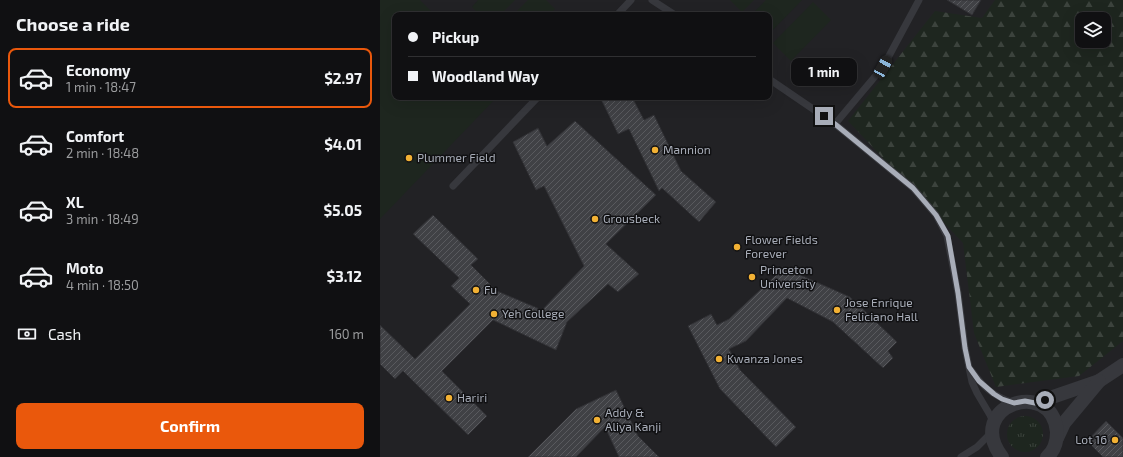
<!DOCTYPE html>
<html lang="en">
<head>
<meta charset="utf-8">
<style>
  :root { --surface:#101012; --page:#1e1e20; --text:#f1f3f6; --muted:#9c9d9f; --line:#303032; --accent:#ea580c }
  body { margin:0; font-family:"Exo 2",sans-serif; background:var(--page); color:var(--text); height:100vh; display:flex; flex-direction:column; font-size:15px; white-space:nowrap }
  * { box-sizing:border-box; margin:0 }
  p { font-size:13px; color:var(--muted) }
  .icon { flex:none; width:22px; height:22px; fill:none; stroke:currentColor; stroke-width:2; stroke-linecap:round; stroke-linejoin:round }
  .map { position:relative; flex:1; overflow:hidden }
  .sheet { display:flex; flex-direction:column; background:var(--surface); width:380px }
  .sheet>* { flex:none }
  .hud { position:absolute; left:12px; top:12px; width:380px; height:88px; border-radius:8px; box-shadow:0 4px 16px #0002,0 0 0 1px var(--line); display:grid; align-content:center; height:88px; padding:0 16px; background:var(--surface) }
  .controls { position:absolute; left:695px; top:12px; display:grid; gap:8px }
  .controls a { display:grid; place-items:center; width:36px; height:36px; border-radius:8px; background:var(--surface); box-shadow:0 4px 16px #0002,0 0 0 1px var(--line); font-size:20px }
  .end { position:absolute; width:18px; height:18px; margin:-9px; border:5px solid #a8adb8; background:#111; box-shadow:0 0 0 2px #111 }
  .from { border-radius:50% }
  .bubble { position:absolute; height:28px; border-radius:8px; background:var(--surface); box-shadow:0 4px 16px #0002,0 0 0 1px var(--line); font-size:13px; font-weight:700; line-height:28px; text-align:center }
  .car { position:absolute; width:12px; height:24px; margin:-12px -6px; border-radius:5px; box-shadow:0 0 3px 1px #0007; background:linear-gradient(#222 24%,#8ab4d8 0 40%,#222 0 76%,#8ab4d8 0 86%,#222 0) }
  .hud b { display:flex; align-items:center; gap:14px; height:38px; font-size:15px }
  .hud b+b { border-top:1px solid var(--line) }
  .hud i { width:10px; height:10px; background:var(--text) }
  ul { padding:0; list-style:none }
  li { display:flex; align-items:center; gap:12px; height:60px; margin:0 8px 6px; padding:0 8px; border:2px solid transparent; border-radius:8px }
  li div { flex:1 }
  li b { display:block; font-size:15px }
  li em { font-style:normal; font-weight:700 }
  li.active { border-color:var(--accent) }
  li>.icon { width:36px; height:36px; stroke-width:1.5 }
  h2 { padding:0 16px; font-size:18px; line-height:48px }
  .pay { display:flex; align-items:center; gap:10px; height:44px; padding:0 16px; font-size:15px }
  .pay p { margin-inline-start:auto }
  .cta { display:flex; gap:8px; margin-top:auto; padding:8px 16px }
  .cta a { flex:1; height:46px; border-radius:8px; background:var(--accent); color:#fff; font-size:16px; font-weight:700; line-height:46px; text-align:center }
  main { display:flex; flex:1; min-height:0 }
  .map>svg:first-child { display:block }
  .built { fill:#222225; fill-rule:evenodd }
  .grass { fill:url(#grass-tufts) }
  .forest { fill:url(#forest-firs); fill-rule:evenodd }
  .garden { fill:#1e261f }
  .building { fill:url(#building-hatch); stroke:#303034 }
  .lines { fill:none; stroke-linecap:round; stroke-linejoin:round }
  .service { stroke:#37383d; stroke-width:7 }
  .minor { stroke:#37383d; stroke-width:14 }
  .route { stroke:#a8adb8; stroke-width:5 }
  .poi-dot { fill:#f2b134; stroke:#111113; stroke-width:1.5 }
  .labels { text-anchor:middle; stroke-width:3; stroke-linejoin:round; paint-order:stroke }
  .poi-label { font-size:12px; fill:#a8adb8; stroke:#111113; text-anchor:start }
</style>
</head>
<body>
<main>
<section class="sheet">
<h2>Choose a ride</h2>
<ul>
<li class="active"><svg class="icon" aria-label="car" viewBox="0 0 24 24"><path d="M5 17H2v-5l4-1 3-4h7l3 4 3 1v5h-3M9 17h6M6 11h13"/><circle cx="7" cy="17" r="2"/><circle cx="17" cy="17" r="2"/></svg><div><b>Economy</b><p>1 min · 18:47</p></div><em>$2.97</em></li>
<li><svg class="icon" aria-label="car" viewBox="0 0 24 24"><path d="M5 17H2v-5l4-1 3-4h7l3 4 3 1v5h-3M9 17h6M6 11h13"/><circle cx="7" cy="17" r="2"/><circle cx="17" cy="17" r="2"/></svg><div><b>Comfort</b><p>2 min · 18:48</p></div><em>$4.01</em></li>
<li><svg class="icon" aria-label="car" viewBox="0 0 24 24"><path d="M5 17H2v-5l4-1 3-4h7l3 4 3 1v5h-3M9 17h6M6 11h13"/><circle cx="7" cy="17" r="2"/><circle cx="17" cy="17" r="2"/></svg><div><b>XL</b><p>3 min · 18:49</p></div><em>$5.05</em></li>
<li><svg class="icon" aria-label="car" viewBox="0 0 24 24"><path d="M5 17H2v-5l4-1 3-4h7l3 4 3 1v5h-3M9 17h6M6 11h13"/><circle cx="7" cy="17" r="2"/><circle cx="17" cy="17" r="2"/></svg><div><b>Moto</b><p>4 min · 18:50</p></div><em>$3.12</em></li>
</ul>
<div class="pay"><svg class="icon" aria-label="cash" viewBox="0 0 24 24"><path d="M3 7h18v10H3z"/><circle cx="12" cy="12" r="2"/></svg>Cash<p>160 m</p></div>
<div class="cta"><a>Confirm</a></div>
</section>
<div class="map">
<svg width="743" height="457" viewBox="0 0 743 457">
  <defs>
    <pattern id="grass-tufts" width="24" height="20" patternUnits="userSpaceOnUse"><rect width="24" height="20" fill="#1e261f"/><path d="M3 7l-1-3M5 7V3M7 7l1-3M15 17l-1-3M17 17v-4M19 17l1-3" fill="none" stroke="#3c433d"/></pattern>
    <pattern id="forest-firs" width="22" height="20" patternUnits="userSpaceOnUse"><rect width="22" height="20" fill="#1e261f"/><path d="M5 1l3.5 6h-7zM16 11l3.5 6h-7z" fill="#3c433d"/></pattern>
    <pattern id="building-hatch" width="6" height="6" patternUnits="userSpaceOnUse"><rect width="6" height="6" fill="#404145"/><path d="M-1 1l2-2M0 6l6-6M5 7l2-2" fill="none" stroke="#595a5e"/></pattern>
  </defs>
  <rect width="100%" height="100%" fill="#161618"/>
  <path class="built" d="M0,0H743V457H0ZM15,15H389V97H15ZM702,19H724V41H702Z"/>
  <circle class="grass" cx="645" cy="434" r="18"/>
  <path class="forest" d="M615,0H743V341L699,376L616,387L594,333L583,243L468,121L555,11L602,18ZM702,19H724V41H702Z"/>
  <g class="garden">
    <polygon points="0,0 40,0 55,15 15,15 15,97 117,97 0,219"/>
    <polygon points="98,0 135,0 120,15 100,15 92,7"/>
    <polygon points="148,0 166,0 175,9 169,15 133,15"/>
    <polygon points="350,0 374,0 362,12"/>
    <polygon points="386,0 422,0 389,34 389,15 371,15"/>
    <polygon points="433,2 451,20 411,61 393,43"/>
  </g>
  <g class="building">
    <polygon points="567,0 601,0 592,15"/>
    <polygon points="220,97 252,97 264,120 274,115 301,171 336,202 319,222 282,188 279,191 249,129 238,134"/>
    <polygon points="195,121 276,195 226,244 259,274 238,292 228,284 187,322 176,350 113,320 62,371 107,416 88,435 23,371 15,379 0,364 0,325 35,359 90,304 71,286 79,278 33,234 53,215 98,259 91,265 117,291 162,310 204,266 164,186 156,190 133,142 158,128 167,146"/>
    <polygon points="402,267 470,297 517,342 508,351 513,358 503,368 453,322 407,298 366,341 349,349 360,370 416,427 396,447 340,389 308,326 331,314 337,325 349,319 395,276"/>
    <polygon points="236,390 258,436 279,457 239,457 225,427 196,457 148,457 196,409"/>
    <polygon points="726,421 743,438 743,457 723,457 707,441"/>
  </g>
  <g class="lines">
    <g class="service">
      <polyline points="272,0 295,15"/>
      <polyline points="237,15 251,0"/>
      <polyline points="389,79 455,124 533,188 556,215 567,236 578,293 585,348 592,382 597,393 610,415 614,424"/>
      <polyline points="455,124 503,67 539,0"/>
      <polyline points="73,186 158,97"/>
      <path d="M591,370C604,388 613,396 634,403"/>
      <polyline points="581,457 597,447 612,432"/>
    </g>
    <g class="minor">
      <polyline points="655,403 719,381 743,365"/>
      <polyline points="677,438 684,423 719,381"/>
      <path d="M622,457C583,406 672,376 677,432C677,441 674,451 667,457"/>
    </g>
  </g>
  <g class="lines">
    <polyline class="route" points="444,116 455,124 533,188 556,215 568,236 578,293 585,348 589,367 599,381 614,394 622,399 634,403 645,401 655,403 665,400"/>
  </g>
  <g class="poi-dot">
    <circle cx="275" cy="150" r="4"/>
    <circle cx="29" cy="158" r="4"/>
    <circle cx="215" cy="219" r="4"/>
    <circle cx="357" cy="247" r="4"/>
    <circle cx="372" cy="277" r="4"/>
    <circle cx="96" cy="290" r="4"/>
    <circle cx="457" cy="310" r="4"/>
    <circle cx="114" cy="314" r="4"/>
    <circle cx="339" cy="359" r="4"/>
    <circle cx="69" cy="398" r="4"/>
    <circle cx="217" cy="420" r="4"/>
    <circle cx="735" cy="440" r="4"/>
  </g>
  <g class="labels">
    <g class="poi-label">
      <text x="283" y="154">Mannion</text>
      <text x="37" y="162">Plummer Field</text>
      <text x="223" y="223">Grousbeck</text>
      <text x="365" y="244">Flower Fields<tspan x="365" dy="14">Forever</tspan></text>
      <text x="380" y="274">Princeton<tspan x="380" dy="14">University</tspan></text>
      <text x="104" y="294">Fu</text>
      <text x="465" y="307">Jose Enrique<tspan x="465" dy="14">Feliciano Hall</tspan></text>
      <text x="122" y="318">Yeh College</text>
      <text x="347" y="363">Kwanza Jones</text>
      <text x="77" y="402">Hariri</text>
      <text x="225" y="417">Addy &amp;<tspan x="225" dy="14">Aliya Kanji</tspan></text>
      <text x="727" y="444" text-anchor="end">Lot 16</text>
    </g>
  </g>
</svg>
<div class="controls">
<a><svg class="icon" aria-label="layers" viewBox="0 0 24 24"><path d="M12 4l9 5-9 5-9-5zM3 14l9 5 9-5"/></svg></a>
</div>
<i class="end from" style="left:665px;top:400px"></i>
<i class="end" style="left:444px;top:116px"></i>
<div class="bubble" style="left:411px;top:58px;width:66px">1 min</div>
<i class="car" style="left:503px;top:67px;rotate:29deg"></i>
<div class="hud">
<b><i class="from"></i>Pickup</b>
<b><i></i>Woodland Way</b>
</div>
</div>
</main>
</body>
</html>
